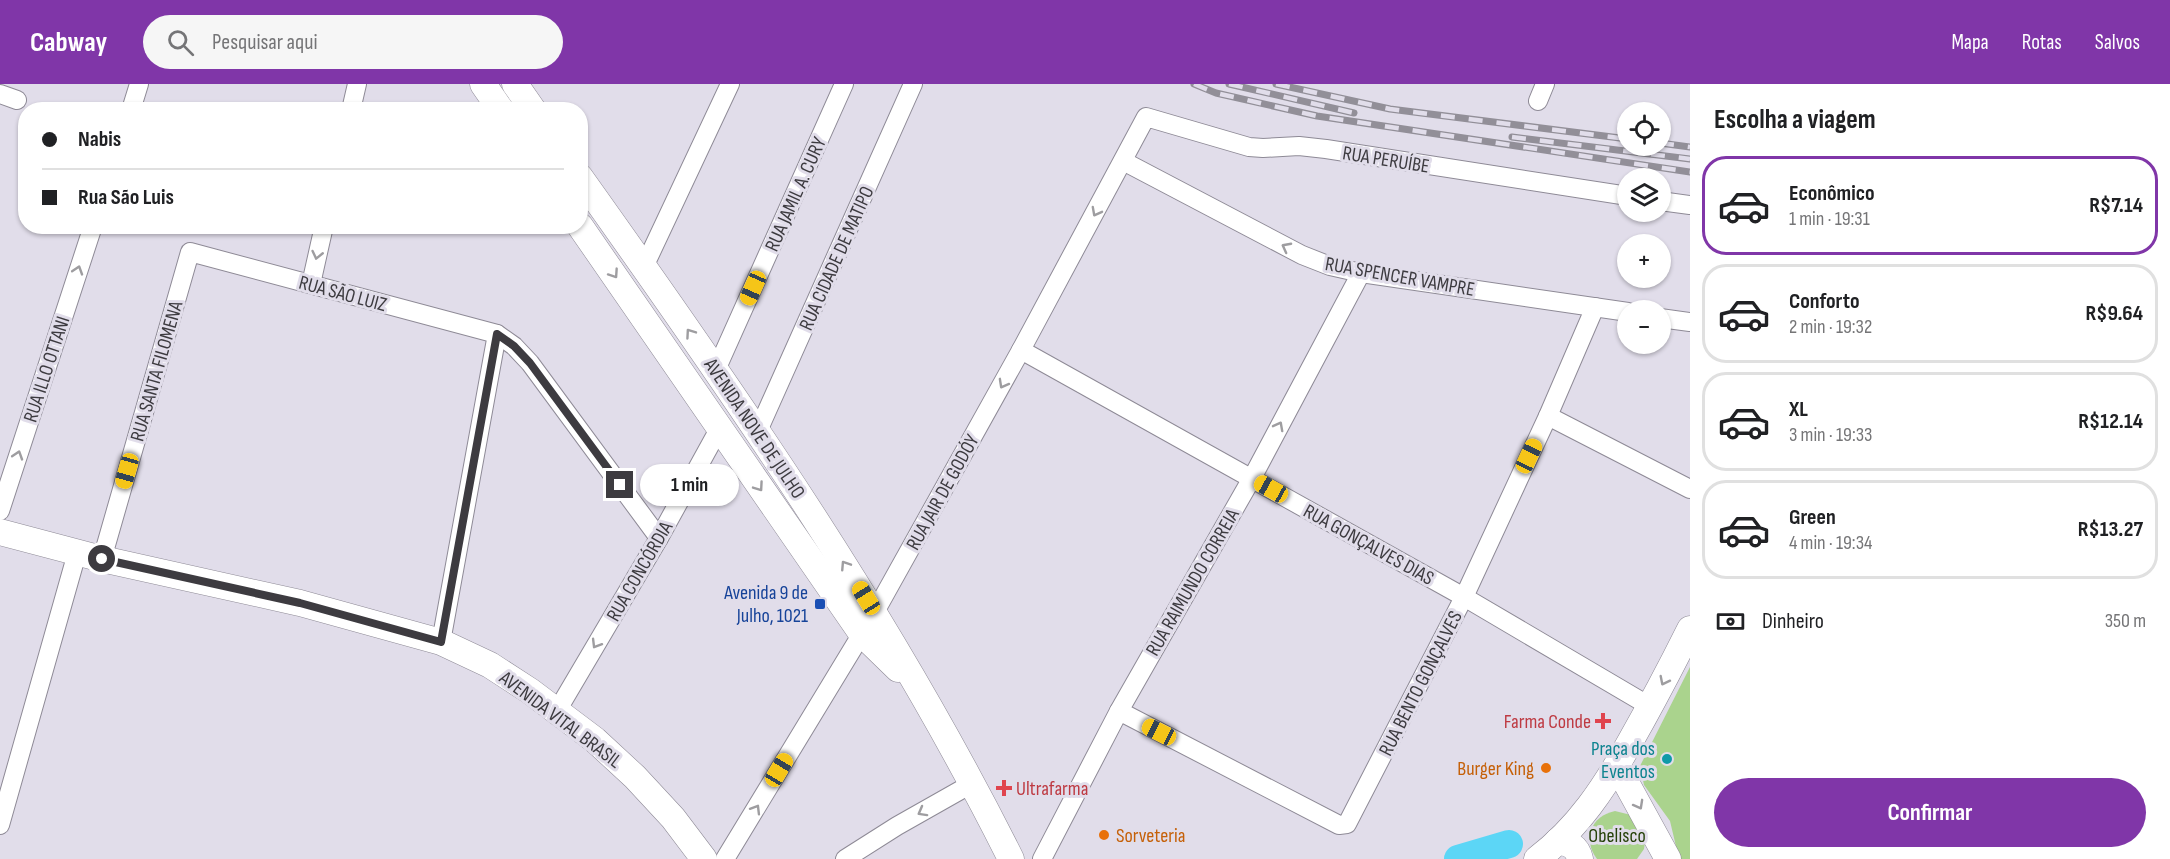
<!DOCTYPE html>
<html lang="pt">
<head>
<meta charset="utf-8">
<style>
  :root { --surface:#fff; --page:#f6f6f6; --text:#202124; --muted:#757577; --line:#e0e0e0; --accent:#8036a8 }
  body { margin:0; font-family:"Sofia Sans Condensed",sans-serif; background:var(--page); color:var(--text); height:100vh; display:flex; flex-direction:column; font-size:22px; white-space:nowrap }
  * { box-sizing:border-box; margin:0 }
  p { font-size:20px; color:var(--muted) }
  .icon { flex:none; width:33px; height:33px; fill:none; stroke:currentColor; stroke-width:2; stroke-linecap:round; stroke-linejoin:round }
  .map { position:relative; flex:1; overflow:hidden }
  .panel { display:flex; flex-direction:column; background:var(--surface); width:480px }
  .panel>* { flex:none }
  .hud { position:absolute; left:18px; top:18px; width:570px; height:132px; border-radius:24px; box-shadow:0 2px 4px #0004; display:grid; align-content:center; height:132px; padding:0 24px; background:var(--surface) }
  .fabs { position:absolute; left:1617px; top:18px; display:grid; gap:12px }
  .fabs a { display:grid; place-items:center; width:54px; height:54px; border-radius:50%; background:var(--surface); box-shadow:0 2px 4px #0004; font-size:30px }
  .end { position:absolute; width:27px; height:27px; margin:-14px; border:8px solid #3d3b40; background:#fff; box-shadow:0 0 0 3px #fff }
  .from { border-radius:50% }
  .bubble { position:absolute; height:42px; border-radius:21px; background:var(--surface); box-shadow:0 2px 4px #0004; font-size:20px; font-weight:700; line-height:42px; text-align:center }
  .car { position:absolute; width:18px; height:36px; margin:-18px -9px; border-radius:8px; box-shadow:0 0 4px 2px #0007; background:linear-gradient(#f5c518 24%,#345 0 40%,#f5c518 0 76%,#345 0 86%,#f5c518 0) }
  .hud b { display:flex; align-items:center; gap:21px; height:57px; font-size:22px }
  .hud b+b { border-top:2px solid var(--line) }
  .hud i { width:15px; height:15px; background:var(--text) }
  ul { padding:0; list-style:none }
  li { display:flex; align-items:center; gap:18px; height:99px; margin:0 12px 9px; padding:0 12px; border:3px solid var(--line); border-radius:24px }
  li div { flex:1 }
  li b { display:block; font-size:22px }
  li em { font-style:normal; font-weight:700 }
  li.on { border-color:var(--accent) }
  li>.icon { width:54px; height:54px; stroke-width:1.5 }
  h2 { padding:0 24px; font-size:27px; line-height:72px }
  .pay { display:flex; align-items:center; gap:15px; height:66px; padding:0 24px; font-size:22px }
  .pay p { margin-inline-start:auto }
  .primary-button { display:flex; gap:12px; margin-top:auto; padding:12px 24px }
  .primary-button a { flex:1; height:69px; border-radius:36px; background:var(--accent); color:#fff; font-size:24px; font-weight:700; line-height:69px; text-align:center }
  header { display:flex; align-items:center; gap:36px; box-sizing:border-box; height:84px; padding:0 30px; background:var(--accent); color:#fff }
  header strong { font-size:28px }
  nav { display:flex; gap:33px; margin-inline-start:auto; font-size:21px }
  .search { width:420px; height:54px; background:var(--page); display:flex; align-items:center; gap:15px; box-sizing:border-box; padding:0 21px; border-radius:33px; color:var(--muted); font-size:22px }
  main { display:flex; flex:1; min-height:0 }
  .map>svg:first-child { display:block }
  .green { fill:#aad38d }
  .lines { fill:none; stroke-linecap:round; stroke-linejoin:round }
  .river { stroke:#5cd6f6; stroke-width:28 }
  .street-casing { stroke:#8e8a96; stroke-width:20 }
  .secondary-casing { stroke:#8e8a96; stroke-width:27 }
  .street { stroke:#fff; stroke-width:18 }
  .secondary { stroke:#fff; stroke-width:26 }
  .rail-casing { stroke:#928f98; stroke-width:7 }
  .rail { stroke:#e1ddea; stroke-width:4.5; stroke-dasharray:14; stroke-linecap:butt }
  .oneway { stroke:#9e9da0 }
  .route { stroke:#3d3b40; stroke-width:8 }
  .transit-dot { fill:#1a4fb4; stroke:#e1ddea; stroke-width:2 }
  .health-dot { fill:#e0444e; stroke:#e1ddea; stroke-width:2 }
  .culture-dot { fill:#0f9aa8; stroke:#e1ddea; stroke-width:2 }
  .food-dot { fill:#e8710a; stroke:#e1ddea; stroke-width:2 }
  .labels { text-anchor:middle; stroke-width:6; stroke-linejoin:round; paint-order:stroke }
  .street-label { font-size:20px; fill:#3d3b40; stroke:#e1ddea }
  .transit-label { font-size:20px; fill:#164399; stroke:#e1ddea; text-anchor:end }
  .health-label { font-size:20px; fill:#be3a42; stroke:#e1ddea; text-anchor:end }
  .culture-label { font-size:20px; fill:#0d838f; stroke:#e1ddea; text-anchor:end }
  .food-label { font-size:20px; fill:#c56008; stroke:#e1ddea; text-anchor:end }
  .park-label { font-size:20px; fill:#264209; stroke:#e1ddea }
</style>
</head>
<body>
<header>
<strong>Cabway</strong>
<div class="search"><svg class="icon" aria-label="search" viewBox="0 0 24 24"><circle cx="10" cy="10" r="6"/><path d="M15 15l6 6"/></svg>Pesquisar aqui</div>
<nav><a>Mapa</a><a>Rotas</a><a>Salvos</a></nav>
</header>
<main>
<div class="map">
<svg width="1690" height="775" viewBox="0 0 1690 775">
  <rect width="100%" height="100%" fill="#e1ddea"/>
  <g class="green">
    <polygon points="1690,583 1690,775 1679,775 1670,737 1644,701 1640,682"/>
    <path d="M1615,727L1631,731L1645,758L1644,765L1637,775H1597C1582,755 1591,732 1615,727Z"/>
  </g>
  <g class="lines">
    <polyline class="river" points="1458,775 1509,760"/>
    <defs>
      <g id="street">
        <polyline points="0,10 17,16"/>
        <polyline points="1538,17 1545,0"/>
        <polyline points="131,26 139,0"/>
        <polyline points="351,26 357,0"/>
        <polyline points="1123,77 1302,171 1330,182 1361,189 1628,228"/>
        <polyline points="1660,117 1690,121"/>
        <polyline points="644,183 730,0"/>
        <polyline points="311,200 324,142"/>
        <polyline points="1660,234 1690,238"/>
        <polyline points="1021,266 1464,513 1651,623"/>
        <polyline points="716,286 844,0"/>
        <polyline points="1548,332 1690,405"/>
        <polyline points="758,347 913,0"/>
        <polyline points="0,427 93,142"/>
        <polyline points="102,475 190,168 497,250 514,262 530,279 659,454"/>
        <polyline points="441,558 497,250"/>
        <polyline points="557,627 659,454 719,345"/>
        <polyline points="1119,627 1339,741 1347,740 1464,513 1548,332 1595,223"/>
        <polyline points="0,741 77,469"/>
        <polyline points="725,775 875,528 1021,266 1146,33 1249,63 1263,64 1299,62 1326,65 1628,112"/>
        <polyline points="845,775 897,742 973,699"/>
        <polyline points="1042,775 1119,627 1252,394 1361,189"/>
      </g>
      <g id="secondary">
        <polyline points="483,0 501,26"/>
        <polyline points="515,0 533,26"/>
        <path d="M580,93C737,313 890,533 1011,775"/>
        <polyline points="580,142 862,550 898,585"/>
        <polyline points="0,448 102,475 300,519 441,558 490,581 530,607 595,656 635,693 673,734 704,775"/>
        <polyline points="1617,682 1668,775"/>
        <path d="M1558,757C1570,760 1577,762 1580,775"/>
        <path d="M1537,775C1578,744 1605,703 1630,658C1651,621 1671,583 1690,545"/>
      </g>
    </defs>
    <use href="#street" class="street-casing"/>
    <use href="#secondary" class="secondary-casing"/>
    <use href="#street" class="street"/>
    <use href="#secondary" class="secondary"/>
    <defs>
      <g id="rail">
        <polyline points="1194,0 1216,9 1317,32 1690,88"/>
        <polyline points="1229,0 1354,29"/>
        <polyline points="1276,0 1390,25 1628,55"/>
        <polyline points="1512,53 1690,75"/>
        <polyline points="1660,59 1690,63"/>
      </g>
    </defs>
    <use href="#rail" class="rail-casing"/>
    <use href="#rail" class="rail"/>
  </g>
  <defs><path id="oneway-chevron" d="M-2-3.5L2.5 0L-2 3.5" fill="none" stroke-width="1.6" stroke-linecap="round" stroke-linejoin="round" transform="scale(1.5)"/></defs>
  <g class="oneway">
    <use href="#oneway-chevron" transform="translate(1096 128) rotate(118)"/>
    <use href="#oneway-chevron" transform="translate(1286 163) rotate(-152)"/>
    <use href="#oneway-chevron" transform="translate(317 171) rotate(103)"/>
    <use href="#oneway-chevron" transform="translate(78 186) rotate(-72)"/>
    <use href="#oneway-chevron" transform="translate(614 190) rotate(56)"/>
    <use href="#oneway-chevron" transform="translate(690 249) rotate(-125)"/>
    <use href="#oneway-chevron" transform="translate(1003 300) rotate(119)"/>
    <use href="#oneway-chevron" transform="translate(1279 342) rotate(-62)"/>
    <use href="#oneway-chevron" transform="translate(18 371) rotate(-72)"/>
    <use href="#oneway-chevron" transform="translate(759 403) rotate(55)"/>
    <use href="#oneway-chevron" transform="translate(845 481) rotate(-123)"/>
    <use href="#oneway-chevron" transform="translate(596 560) rotate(121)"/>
    <use href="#oneway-chevron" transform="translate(1664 597) rotate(117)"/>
    <use href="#oneway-chevron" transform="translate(1639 721) rotate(61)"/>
    <use href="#oneway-chevron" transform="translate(756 725) rotate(-59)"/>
    <use href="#oneway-chevron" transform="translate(922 728) rotate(151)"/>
  </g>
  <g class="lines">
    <polyline class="route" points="102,475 300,519 441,558 497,250 514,262 530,279 620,401"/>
  </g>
  <rect class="transit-dot" x="814" y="514" width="12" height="12" rx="3"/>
  <g class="health-dot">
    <path d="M1600 628h6v6h6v6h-6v6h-6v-6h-6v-6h6z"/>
    <path d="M1001 695h6v6h6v6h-6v6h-6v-6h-6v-6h6z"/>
  </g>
  <circle class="culture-dot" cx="1667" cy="675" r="6"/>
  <g class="food-dot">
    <circle cx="1546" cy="684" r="6"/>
    <circle cx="1104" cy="751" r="6"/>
  </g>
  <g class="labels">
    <g class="street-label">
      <text transform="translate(1386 75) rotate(9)" y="7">RUA PERUÍBE</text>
      <text transform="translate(795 110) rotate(-66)" y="7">RUA JAMIL A. CURY</text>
      <text transform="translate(836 174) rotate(-66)" y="7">RUA CIDADE DE MATIPO</text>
      <text transform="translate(1400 192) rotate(10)" y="7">RUA SPENCER VAMPRE</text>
      <text transform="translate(343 209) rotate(15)" y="7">RUA SÃO LUIZ</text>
      <text transform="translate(46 285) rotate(-72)" y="7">RUA ILLO OTTANI</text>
      <text transform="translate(156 287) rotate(-74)" y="7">RUA SANTA FILOMENA</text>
      <text transform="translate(755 344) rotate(56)" y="7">AVENIDA NOVE DE JULHO</text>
      <text transform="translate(942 408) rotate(-61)" y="7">RUA JAIR DE GODÓY</text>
      <text transform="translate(1369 460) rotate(29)" y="7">RUA GONÇALVES DIAS</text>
      <text transform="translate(639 487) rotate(-60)" y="7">RUA CONCÓRDIA</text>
      <text transform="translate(1192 498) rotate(-60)" y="7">RUA RAIMUNDO CORREIA</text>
      <text transform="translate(1420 599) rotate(-63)" y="7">RUA BENTO GONÇALVES</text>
      <text transform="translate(561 635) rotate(37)" y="7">AVENIDA VITAL BRASIL</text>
    </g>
    <g class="transit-label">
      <text x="808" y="515">Avenida 9 de<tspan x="808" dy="23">Julho, 1021</tspan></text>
    </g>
    <g class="health-label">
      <text x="1591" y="644">Farma Conde</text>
      <text x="1016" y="711" text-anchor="start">Ultrafarma</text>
    </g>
    <g class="culture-label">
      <text x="1655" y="671">Praça dos<tspan x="1655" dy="23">Eventos</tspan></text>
    </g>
    <g class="food-label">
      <text x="1534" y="691">Burger King</text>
      <text x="1116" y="758" text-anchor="start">Sorveteria</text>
    </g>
    <g class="park-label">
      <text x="1617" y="758">Obelisco</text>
    </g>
  </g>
</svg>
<div class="fabs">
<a><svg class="icon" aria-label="locate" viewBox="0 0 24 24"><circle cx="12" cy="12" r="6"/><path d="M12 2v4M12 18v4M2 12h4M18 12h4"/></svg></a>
<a><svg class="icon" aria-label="layers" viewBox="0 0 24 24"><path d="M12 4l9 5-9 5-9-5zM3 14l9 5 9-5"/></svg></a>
<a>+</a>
<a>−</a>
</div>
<i class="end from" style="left:102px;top:475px"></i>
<i class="end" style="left:620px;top:401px"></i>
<div class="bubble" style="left:640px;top:380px;width:99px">1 min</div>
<i class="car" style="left:753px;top:204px;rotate:204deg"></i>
<i class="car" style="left:1529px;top:372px;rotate:25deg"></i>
<i class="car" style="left:127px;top:387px;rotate:196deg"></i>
<i class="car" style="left:1271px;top:405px;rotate:299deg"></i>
<i class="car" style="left:866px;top:514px;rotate:328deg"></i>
<i class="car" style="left:1159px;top:648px;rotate:297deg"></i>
<i class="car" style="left:779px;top:686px;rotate:31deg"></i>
<div class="hud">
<b><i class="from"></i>Nabis</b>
<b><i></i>Rua São Luis</b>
</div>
</div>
<section class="panel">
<h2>Escolha a viagem</h2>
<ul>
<li class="on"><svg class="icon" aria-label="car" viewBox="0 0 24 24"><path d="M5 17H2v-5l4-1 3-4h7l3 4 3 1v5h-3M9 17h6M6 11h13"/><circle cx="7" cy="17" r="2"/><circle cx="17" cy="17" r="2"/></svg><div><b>Econômico</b><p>1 min · 19:31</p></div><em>R$7.14</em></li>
<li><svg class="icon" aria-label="car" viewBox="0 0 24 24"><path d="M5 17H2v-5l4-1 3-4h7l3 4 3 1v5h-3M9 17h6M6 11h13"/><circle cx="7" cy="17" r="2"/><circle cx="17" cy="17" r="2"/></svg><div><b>Conforto</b><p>2 min · 19:32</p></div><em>R$9.64</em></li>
<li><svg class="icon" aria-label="car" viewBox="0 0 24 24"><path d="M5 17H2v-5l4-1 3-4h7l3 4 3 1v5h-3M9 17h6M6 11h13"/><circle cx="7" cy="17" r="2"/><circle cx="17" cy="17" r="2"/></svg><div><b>XL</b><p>3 min · 19:33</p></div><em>R$12.14</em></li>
<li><svg class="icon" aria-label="car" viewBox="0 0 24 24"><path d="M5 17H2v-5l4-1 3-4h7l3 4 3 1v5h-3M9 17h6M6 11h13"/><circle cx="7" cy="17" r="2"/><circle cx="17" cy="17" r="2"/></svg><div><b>Green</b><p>4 min · 19:34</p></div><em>R$13.27</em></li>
</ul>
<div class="pay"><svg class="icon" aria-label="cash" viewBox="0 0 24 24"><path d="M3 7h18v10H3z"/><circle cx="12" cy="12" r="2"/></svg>Dinheiro<p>350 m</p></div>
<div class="primary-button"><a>Confirmar</a></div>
</section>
</main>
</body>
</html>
